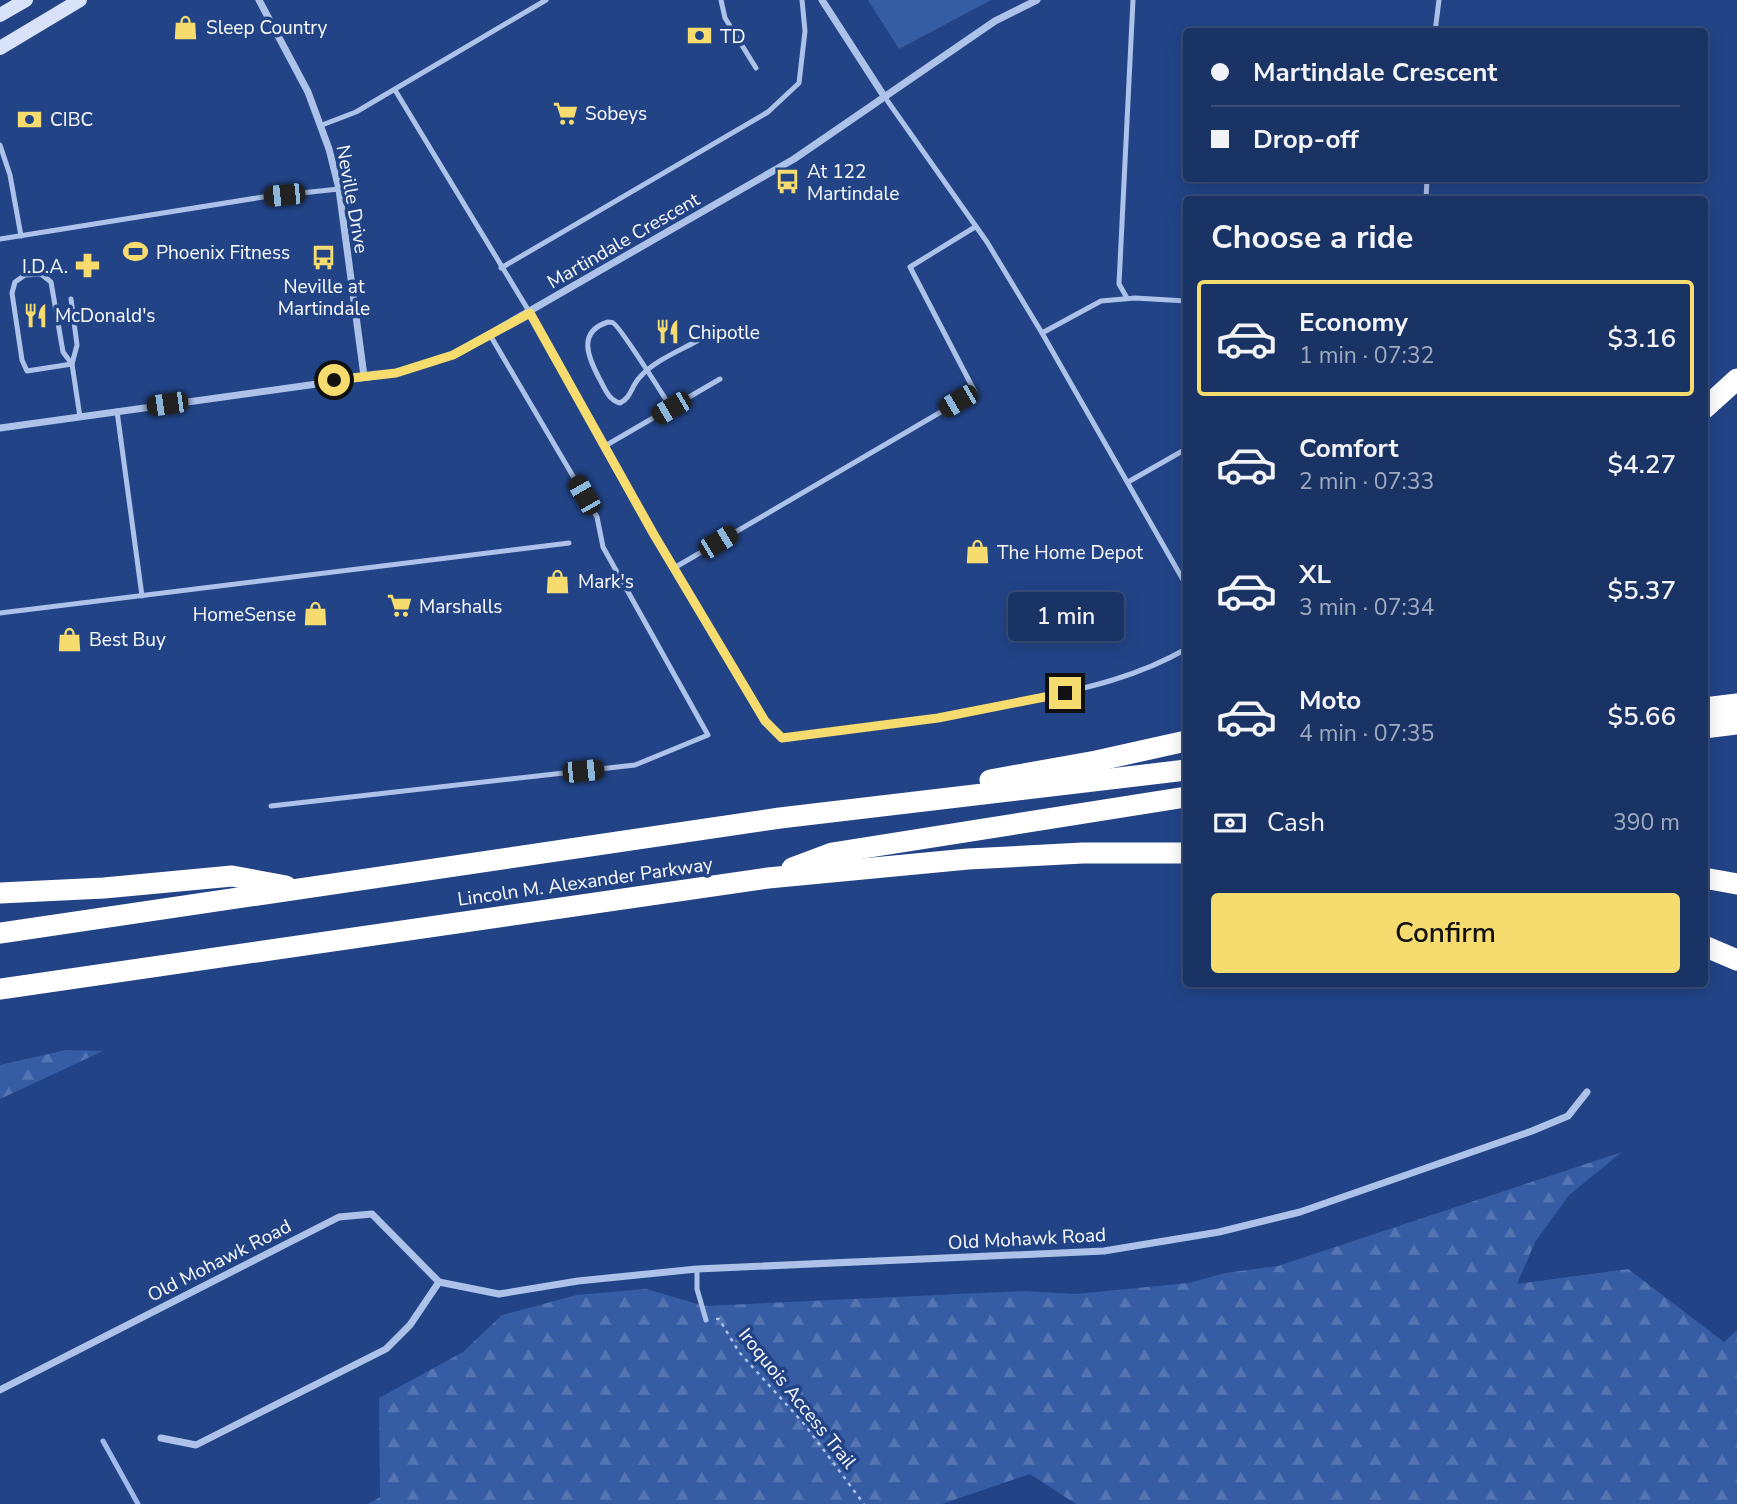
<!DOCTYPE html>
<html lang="en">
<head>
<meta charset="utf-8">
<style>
  :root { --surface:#1a3365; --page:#233b6b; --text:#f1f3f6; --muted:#9faabf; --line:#384e79; --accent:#f6db6e }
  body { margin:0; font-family:"Nunito Sans",sans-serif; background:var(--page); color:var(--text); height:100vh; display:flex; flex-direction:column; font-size:26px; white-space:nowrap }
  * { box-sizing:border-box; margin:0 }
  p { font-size:23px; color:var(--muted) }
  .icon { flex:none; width:38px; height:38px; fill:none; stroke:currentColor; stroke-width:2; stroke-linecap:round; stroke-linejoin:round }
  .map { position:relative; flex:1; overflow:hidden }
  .panel { position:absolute; left:1183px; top:196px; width:525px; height:791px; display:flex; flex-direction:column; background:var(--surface); border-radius:7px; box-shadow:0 4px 18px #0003,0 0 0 2px var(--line) }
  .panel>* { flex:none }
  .top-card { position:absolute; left:1183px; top:28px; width:525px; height:154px; border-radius:7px; box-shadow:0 4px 18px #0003,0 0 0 2px var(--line); display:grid; align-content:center; height:154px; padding:0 28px; background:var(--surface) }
  .end { position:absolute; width:32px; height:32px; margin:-16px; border:9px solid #f6db6e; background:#111; box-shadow:0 0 0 4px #111 }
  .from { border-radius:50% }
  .bubble { position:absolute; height:49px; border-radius:7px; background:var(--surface); box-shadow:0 4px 18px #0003,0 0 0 2px var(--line); font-size:23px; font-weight:600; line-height:49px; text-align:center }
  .car { position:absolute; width:21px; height:42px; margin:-21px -10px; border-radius:9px; box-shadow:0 0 5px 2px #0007; background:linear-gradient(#222 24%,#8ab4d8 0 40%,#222 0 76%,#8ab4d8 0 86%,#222 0) }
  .top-card b { display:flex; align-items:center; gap:24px; height:66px; font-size:26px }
  .top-card b+b { border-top:2px solid var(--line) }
  .top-card i { width:18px; height:18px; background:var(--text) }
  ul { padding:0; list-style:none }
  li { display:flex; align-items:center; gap:21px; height:116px; margin:0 14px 10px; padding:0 14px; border:4px solid transparent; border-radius:7px }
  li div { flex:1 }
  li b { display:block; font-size:26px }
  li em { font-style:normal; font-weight:600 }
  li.selected { border-color:var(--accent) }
  li>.icon { width:63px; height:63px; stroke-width:1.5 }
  h2 { padding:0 28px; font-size:32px; line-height:84px }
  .pay { display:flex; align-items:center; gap:18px; height:77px; padding:0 28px; font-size:26px }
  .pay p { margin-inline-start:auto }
  .button { display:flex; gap:14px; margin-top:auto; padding:14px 28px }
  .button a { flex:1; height:80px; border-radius:7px; background:var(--accent); color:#111; font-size:28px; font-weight:600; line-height:80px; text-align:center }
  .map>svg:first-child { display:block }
  .forest { fill:url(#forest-firs) }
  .park { fill:#365da4 }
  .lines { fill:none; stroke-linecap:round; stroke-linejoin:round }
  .stream { stroke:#a0bbeb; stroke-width:5 }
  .path { stroke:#acc2e9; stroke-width:2.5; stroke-dasharray:3.5 5; stroke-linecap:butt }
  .lane { stroke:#acc2e9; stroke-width:5 }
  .street { stroke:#acc2e9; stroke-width:7 }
  .secondary { stroke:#d7e2f8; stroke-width:14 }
  .highway { stroke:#fff; stroke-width:21 }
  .route { stroke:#f6db6e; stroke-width:9 }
  .labels { text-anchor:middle; stroke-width:7; stroke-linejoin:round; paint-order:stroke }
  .poi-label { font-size:19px; fill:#fff; stroke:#224487; text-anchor:start }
  .street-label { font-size:19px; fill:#fff; stroke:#224487 }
</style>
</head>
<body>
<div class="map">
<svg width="1737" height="1504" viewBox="0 0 1737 1504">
  <defs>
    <pattern id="forest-firs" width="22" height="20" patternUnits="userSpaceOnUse" patternTransform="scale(1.75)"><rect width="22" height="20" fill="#365da4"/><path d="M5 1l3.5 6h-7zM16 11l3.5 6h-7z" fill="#5475b2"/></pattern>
  </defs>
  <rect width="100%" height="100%" fill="#224487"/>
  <g class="forest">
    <polygon points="66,1050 103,1051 0,1099 0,1065"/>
    <polygon points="1622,1152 1569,1195 1535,1242 1517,1284 1628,1269 1724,1342 1737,1330 1737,1504 1076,1504 1030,1474 942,1504 368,1504 380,1497 379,1398 463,1352 502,1315 577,1295 646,1289 704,1306 1023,1291 1075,1294 1189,1283 1225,1273 1278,1266"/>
  </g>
  <polygon class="park" points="868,0 991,0 899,49"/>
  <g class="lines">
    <polyline class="stream" points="103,1441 138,1504"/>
    <polyline class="path" points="716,1319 719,1319 739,1352 805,1425 864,1504"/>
    <g class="lane">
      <polyline points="721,0 725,18 756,68"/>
      <polyline points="1435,32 1439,0"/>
      <path d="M395,90L530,313L653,533L765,721L782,738C867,727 951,718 1035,699C1088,688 1139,676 1186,649"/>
      <polyline points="884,96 987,242 1042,333 1186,585"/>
      <polyline points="322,125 356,112 546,0"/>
      <polyline points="0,145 10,175 21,236"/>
      <polyline points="1426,200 1427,178"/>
      <polyline points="0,239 263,197 339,189"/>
      <polyline points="501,268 768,112 799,83 805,31 802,0"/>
      <polygon points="41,274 51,282 63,352 72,364 27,371 22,360 12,293 15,282 25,275"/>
      <polyline points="1127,298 1119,284 1133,0"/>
      <polyline points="71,299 77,345 72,364 80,417"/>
      <polyline points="1042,333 1101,301 1135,298 1186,301"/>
      <path d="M671,408C665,398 619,325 613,323C612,322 610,322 608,322C577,332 588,357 599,378C605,388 608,400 620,403C632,397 631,386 640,377C654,361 679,351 697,341"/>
      <polyline points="117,411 142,596"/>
      <polyline points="605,446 720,379"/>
      <polyline points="1128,482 1186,449"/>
      <polyline points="674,568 975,392 910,267 975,227"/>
      <polyline points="0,613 569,543"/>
      <polyline points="271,806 635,765 708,735 603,547 597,517 490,335"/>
      <polyline points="697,1269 697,1289 706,1320"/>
    </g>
    <g class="street">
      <polyline points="259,0 308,92 329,149 339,189 364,376"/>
      <polyline points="822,0 884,96"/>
      <polyline points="0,428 396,373 453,355 794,159 995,21 1037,0"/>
      <polyline points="0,1390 339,1217 372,1214 439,1282 499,1294 578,1281 697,1269 1104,1251 1219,1232 1300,1212 1532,1131 1568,1116 1587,1092"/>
      <polyline points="161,1438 196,1445 386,1349 410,1325 439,1282"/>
    </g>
    <g class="secondary">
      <polyline points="0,15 26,0"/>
      <polyline points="0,48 80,0"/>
    </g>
    <g class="highway">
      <polyline points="1704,409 1737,379"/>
      <polyline points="1704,708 1737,704"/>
      <polyline points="1704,728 1737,724"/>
      <polyline points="990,780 1096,761 1186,741"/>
      <polyline points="792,868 832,853 1186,797"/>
      <polyline points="1704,878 1737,884"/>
      <polyline points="0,893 104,888 232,876 286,886"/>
      <polyline points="0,933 780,818 1186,770"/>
      <polyline points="1704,946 1737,960"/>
      <polyline points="0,989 768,878 968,859 1083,853 1186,853"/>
    </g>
  </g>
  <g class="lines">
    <polyline class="route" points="334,380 396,373 453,355 530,313 653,533 765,721 782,738 938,718 1065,693"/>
  </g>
  <defs>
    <symbol id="shop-bare" viewBox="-9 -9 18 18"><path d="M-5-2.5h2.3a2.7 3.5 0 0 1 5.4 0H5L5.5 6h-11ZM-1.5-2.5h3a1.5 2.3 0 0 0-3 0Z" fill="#f6db6e" stroke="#224487" stroke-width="2.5" paint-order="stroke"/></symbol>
    <symbol id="bank-bare" viewBox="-9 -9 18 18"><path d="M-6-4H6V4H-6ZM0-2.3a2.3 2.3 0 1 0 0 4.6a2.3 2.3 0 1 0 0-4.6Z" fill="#f6db6e" stroke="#224487" stroke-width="2.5" paint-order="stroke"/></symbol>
    <symbol id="supermarket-bare" viewBox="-9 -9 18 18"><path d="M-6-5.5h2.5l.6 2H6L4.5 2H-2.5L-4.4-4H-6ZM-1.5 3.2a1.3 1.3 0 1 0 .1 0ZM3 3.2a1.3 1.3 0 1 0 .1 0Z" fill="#f6db6e" stroke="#224487" stroke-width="2.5" paint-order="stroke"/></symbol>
    <symbol id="bus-bare" viewBox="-9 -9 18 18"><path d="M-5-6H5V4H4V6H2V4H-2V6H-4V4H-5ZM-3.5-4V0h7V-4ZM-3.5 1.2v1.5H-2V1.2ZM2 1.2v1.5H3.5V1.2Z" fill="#f6db6e" stroke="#224487" stroke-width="2.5" paint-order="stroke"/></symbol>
    <symbol id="stadium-bare" viewBox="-9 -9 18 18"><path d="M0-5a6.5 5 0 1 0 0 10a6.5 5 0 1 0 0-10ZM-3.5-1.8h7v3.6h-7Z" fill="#f6db6e" stroke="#224487" stroke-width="2.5" paint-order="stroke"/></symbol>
    <symbol id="pharmacy-bare" viewBox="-9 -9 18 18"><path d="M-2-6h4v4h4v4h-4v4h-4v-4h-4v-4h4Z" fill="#f6db6e" stroke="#224487" stroke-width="2.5" paint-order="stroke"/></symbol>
    <symbol id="restaurant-bare" viewBox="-9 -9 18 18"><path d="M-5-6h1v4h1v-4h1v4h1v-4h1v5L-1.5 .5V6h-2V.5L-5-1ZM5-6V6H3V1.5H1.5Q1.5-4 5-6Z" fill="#f6db6e" stroke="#224487" stroke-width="2.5" paint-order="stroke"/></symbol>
  </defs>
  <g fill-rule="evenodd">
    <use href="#shop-bare" x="168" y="10" width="35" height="35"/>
    <use href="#bank-bare" x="682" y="18" width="35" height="35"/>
    <use href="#supermarket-bare" x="548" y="96" width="35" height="35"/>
    <use href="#bank-bare" x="12" y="102" width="35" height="35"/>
    <use href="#bus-bare" x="770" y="164" width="35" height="35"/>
    <use href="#stadium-bare" x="118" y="234" width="35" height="35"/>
    <use href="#bus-bare" x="306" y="240" width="35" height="35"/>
    <use href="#pharmacy-bare" x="70" y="248" width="35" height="35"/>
    <use href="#restaurant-bare" x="18" y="298" width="35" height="35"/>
    <use href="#restaurant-bare" x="650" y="314" width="35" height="35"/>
    <use href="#shop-bare" x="960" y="534" width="35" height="35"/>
    <use href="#shop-bare" x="540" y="564" width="35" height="35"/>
    <use href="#supermarket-bare" x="382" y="588" width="35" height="35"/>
    <use href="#shop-bare" x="298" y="596" width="35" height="35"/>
    <use href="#shop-bare" x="52" y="622" width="35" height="35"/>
  </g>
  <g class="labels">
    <g class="poi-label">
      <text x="206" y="34">Sleep Country</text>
      <text x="720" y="43">TD</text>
      <text x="585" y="120">Sobeys</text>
      <text x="50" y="126">CIBC</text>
      <text x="807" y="178">At 122<tspan x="807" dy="22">Martindale</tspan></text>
      <text x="156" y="259">Phoenix Fitness</text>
      <text x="68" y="273" text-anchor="end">I.D.A.</text>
      <text x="324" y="293" text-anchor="middle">Neville at<tspan x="324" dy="22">Martindale</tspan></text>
      <text x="55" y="322">McDonald's</text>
      <text x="688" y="339">Chipotle</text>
      <text x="997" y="559">The Home Depot</text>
      <text x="578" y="588">Mark's</text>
      <text x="419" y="613">Marshalls</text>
      <text x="296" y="621" text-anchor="end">HomeSense</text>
      <text x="89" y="646">Best Buy</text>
    </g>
    <g class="street-label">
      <text transform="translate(353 199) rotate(80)" y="7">Neville Drive</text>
      <text transform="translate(623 240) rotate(-30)" y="7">Martindale Crescent</text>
      <text transform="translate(585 881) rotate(-8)" y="7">Lincoln M. Alexander Parkway</text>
      <text transform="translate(1027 1238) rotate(-3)" y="7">Old Mohawk Road</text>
      <text transform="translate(219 1260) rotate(-27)" y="7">Old Mohawk Road</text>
      <text transform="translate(798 1398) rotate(51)" y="7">Iroquois Access Trail</text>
    </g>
  </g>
</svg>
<i class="end from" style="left:334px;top:380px"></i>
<i class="end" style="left:1065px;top:693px"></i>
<div class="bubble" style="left:1008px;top:592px;width:116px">1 min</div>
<i class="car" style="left:284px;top:195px;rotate:264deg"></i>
<i class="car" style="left:958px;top:401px;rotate:240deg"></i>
<i class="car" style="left:167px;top:404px;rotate:262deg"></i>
<i class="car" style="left:671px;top:408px;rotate:240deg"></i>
<i class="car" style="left:584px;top:495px;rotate:330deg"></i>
<i class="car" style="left:718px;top:542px;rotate:59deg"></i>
<i class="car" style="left:583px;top:771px;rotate:84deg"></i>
<div class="top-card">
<b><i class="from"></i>Martindale Crescent</b>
<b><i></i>Drop-off</b>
</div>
<section class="panel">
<h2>Choose a ride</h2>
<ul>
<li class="selected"><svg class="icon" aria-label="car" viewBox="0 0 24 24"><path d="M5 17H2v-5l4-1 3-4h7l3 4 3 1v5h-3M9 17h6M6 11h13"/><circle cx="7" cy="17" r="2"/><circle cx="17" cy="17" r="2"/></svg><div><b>Economy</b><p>1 min · 07:32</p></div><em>$3.16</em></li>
<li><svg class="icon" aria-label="car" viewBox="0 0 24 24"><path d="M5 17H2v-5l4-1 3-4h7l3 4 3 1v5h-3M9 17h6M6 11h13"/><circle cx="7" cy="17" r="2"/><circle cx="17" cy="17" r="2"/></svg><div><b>Comfort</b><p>2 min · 07:33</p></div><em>$4.27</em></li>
<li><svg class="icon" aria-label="car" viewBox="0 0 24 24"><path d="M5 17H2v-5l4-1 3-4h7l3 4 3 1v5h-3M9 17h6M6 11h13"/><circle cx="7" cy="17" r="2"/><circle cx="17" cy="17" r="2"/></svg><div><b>XL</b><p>3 min · 07:34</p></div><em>$5.37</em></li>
<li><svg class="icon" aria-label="car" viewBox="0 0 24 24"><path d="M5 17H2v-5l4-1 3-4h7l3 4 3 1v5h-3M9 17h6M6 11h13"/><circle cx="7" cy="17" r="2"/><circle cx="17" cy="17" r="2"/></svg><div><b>Moto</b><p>4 min · 07:35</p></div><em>$5.66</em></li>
</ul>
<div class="pay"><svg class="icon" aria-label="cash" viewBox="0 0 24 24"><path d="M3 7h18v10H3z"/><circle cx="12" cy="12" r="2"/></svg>Cash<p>390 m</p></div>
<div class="button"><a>Confirm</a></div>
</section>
</div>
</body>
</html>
